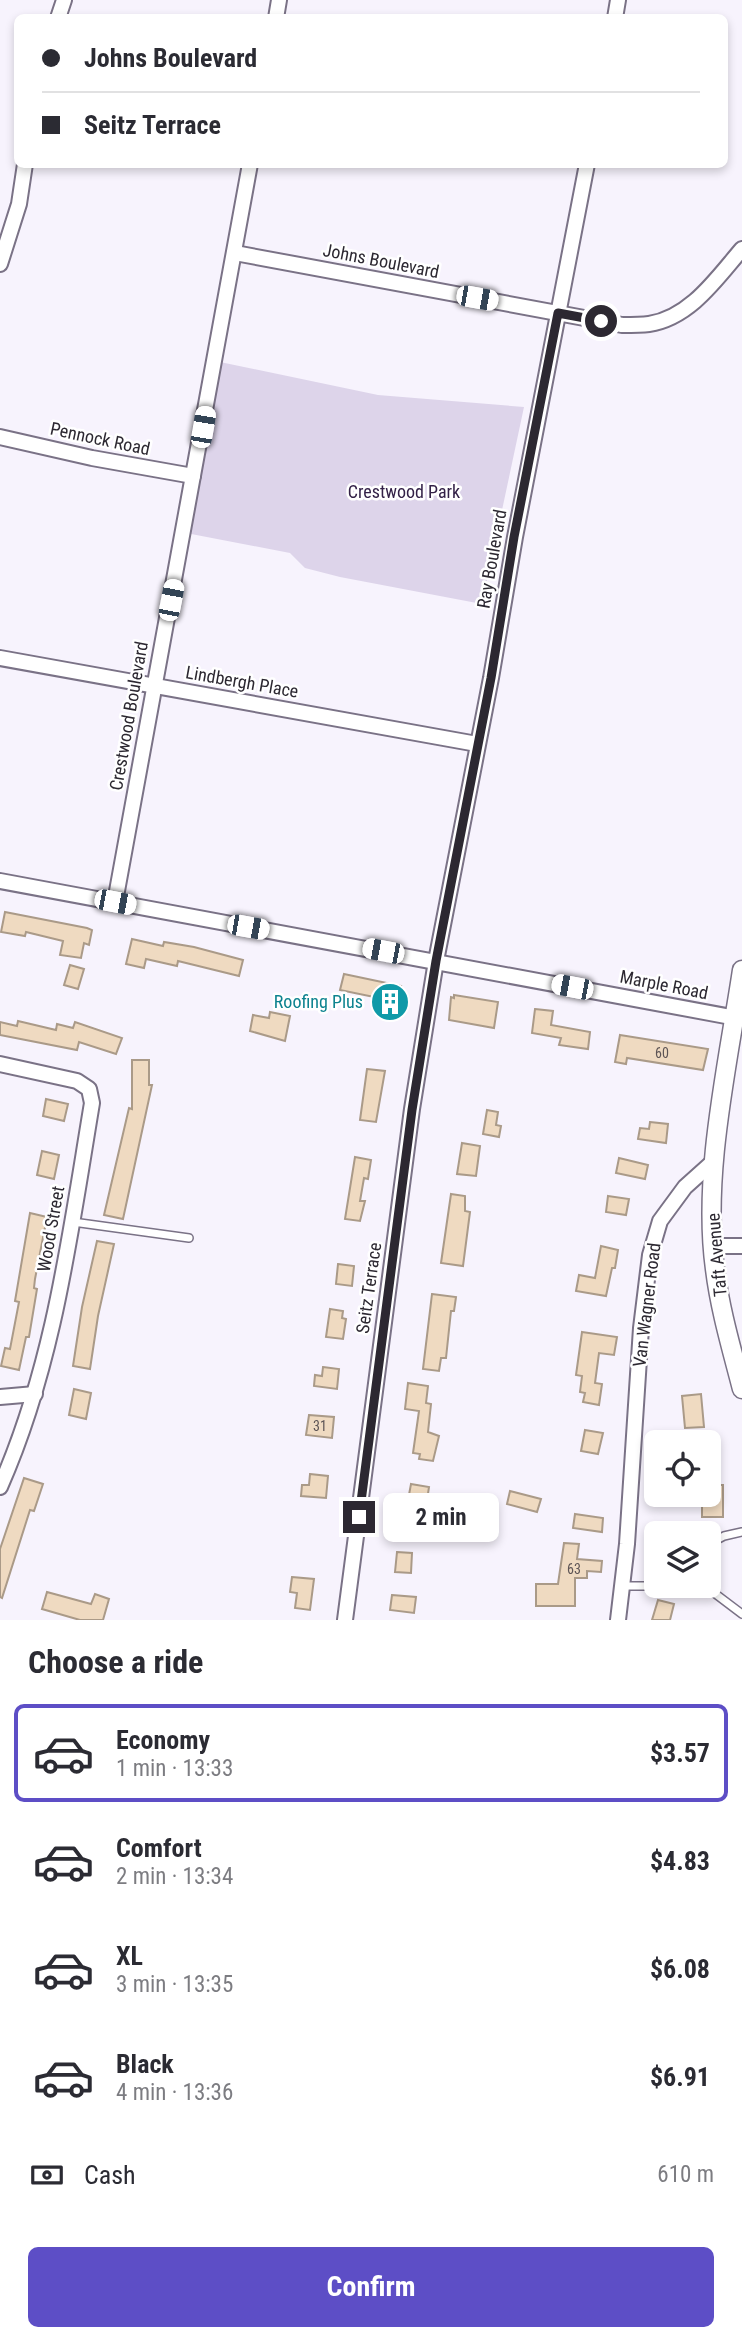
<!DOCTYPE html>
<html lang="en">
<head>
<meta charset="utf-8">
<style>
  :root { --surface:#fff; --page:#f7f7f7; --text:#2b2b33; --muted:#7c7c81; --line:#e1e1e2; --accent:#5d4ec6 }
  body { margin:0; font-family:"Roboto Condensed",sans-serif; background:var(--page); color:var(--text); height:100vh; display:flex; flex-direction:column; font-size:26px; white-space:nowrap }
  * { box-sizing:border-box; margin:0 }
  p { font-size:23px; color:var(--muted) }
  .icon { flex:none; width:38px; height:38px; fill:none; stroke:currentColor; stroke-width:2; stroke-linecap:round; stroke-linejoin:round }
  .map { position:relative; height:1620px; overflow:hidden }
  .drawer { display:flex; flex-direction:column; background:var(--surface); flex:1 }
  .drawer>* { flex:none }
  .banner { position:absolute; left:14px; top:14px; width:714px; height:154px; border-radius:10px; box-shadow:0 4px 10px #0003; display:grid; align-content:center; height:154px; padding:0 28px; background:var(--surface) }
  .buttons { position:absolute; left:644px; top:1430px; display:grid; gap:14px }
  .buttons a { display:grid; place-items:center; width:77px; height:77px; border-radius:10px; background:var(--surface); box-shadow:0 4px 10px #0003; font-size:35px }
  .end { position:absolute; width:32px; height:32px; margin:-16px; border:9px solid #2c2831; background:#fff; box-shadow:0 0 0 4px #fff }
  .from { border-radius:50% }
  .bubble { position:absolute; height:49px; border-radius:10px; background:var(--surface); box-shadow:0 4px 10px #0003; font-size:23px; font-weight:700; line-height:49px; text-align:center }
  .car { position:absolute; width:21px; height:42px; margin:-21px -10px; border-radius:9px; box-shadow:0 0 5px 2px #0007; background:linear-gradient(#fff 24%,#345 0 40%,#fff 0 76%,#345 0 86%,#fff 0) }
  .banner b { display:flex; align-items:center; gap:24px; height:66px; font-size:26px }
  .banner b+b { border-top:2px solid var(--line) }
  .banner i { width:18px; height:18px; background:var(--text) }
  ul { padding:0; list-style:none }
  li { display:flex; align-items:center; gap:21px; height:98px; margin:0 14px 10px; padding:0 14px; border:4px solid transparent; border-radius:10px }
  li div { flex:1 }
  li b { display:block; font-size:26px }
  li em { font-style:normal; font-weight:700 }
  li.on { border-color:var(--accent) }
  li>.icon { width:63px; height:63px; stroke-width:1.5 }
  h2 { padding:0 28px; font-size:32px; line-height:84px }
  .pay { display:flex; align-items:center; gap:18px; height:77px; padding:0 28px; font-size:26px }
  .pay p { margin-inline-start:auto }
  .button { display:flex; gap:14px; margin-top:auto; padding:14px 28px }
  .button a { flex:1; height:80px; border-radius:10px; background:var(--accent); color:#fff; font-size:28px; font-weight:700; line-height:80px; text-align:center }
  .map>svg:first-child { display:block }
  .green { fill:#ddd4ea }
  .building { fill:#efdac1; stroke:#aa9a88; stroke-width:2 }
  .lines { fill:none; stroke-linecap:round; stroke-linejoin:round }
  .service-casing { stroke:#7a7286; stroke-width:10 }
  .minor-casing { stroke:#7a7286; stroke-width:18 }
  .tertiary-casing { stroke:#7a7286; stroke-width:21 }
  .service { stroke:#fff; stroke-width:7 }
  .minor { stroke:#fff; stroke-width:14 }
  .tertiary { stroke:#fff; stroke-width:18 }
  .route { stroke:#2c2831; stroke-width:9 }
  .labels { text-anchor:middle; stroke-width:5; stroke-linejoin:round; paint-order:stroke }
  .number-label { font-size:14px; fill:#5d5455 }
  .street-label { font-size:18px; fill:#2c2831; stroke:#fff }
  .park-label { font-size:18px; fill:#332147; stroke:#fff }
  .culture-label { font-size:18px; fill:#0d838f; stroke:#fff; text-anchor:end }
</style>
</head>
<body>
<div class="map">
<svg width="742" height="1620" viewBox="0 0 742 1620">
  <rect width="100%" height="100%" fill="#f7f3fd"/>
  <polygon class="green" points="220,362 378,395 524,407 482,604 340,577 305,568 290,553 186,533"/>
  <g class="building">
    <polygon points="5,912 87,928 92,930 89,945 84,943 81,958 60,955 63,941 26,932 25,936 1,932"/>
    <polygon points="132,939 163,946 164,942 194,947 243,960 239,976 178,961 177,966 146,959 144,968 126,964"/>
    <polygon points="70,965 84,969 78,989 64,985"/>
    <polygon points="344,974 401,986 399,993 402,994 397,1017 381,1013 383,1005 378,1004 379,998 340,990"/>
    <polygon points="454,995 498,1002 494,1028 449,1020 451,997 454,998"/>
    <polygon points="535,1009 553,1011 551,1025 590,1032 588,1049 559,1045 561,1038 532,1033"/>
    <polygon points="270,1012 290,1016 285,1041 250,1031 253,1015 269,1018"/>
    <polygon points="18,1021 56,1030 57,1024 73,1028 75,1022 122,1038 116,1054 79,1042 77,1050 0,1035 0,1022 17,1026"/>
    <polygon points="620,1035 708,1049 703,1070 627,1058 626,1064 615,1062"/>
    <polygon points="132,1060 149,1060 149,1085 152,1085 123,1219 104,1215 129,1108 132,1109"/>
    <polygon points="367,1069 385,1071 376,1122 360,1120"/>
    <polygon points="46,1099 68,1104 64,1121 43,1116"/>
    <polygon points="487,1110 498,1112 496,1125 501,1126 499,1137 483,1134"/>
    <polygon points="650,1122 668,1124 666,1143 638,1139 640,1128 649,1129"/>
    <polygon points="462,1143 480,1146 476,1176 457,1174"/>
    <polygon points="42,1151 59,1155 54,1179 37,1175"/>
    <polygon points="355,1157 371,1160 368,1179 364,1178 360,1201 365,1201 360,1221 345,1219"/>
    <polygon points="619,1158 648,1165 645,1179 616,1173"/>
    <polygon points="451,1194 465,1196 465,1211 470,1212 463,1266 441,1263"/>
    <polygon points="608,1196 629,1199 626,1215 606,1212"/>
    <polygon points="30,1213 47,1217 35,1279 34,1288 37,1289 29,1337 26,1337 19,1370 1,1366 5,1348 10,1349 19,1302 15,1301"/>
    <polygon points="97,1241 114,1244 98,1316 90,1369 73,1366 82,1307"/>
    <polygon points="601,1246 618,1250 615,1268 612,1268 606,1296 576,1291 579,1275 595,1278"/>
    <polygon points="338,1264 354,1266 352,1286 336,1284"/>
    <polygon points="432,1294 456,1297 454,1311 451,1311 446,1358 441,1358 439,1371 423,1369"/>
    <polygon points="330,1309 343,1311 342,1318 346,1319 343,1339 326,1337"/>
    <polygon points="582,1332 617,1337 614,1355 599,1353 595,1383 602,1384 599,1405 583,1402 585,1393 580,1392 582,1376 576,1375"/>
    <polygon points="323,1367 339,1369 337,1389 314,1386 315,1375 322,1376"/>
    <polygon points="408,1383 428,1386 426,1403 431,1404 428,1432 439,1436 433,1461 419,1459 420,1454 413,1453 419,1411 405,1409"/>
    <polygon points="74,1389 91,1393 86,1419 69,1415"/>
    <polygon points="701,1394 704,1427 685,1428 682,1396"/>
    <polygon points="309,1415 334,1417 332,1438 306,1435"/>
    <polygon points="585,1430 603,1433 598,1454 581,1451"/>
    <polygon points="310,1474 328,1476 326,1498 301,1496 302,1485 309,1485"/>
    <polygon points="24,1478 43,1484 34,1511 30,1510 2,1598 0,1597 0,1549"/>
    <polygon points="411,1484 429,1487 425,1514 406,1511"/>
    <polygon points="709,1485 723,1485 723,1517 702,1517 702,1494 709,1494"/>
    <polygon points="510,1491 541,1499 537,1512 507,1504"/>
    <polygon points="575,1514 603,1518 602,1532 573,1528"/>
    <polygon points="564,1543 579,1544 577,1559 602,1561 601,1572 587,1571 587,1578 575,1578 575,1606 536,1606 536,1584 558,1584"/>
    <polygon points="397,1552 412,1553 411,1573 395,1572"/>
    <polygon points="292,1577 314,1579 310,1610 295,1608 297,1593 290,1592"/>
    <polygon points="47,1592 91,1604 95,1594 109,1599 103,1620 80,1620 42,1609"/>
    <polygon points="392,1595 416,1597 414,1613 390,1610"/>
    <polygon points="658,1600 674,1604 670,1620 652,1620"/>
  </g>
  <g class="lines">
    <defs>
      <g id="service">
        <polyline points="73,1222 189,1238"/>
        <polyline points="709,1544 724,1536 742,1532"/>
        <polyline points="623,1586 688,1586"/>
        <polyline points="705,1586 742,1614"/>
      </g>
      <g id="minor">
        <polyline points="58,18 64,0"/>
        <polyline points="276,18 279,0"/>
        <polyline points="615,18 618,0"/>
        <path d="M235,253L622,325C631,325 641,325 649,324C690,318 717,278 742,249"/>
        <polyline points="0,264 19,204 25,164"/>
        <polyline points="0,437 92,458 193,476"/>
        <polyline points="0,658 477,744"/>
        <polyline points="0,881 742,1019"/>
        <polyline points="115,902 250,164"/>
        <path d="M0,1064L77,1081L89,1089L92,1103C70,1234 54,1365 0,1487"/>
        <polyline points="713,1246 742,1246"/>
        <polyline points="0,1397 35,1394"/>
        <polyline points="345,1620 412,1109 436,961 491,678 515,537 587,164"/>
        <polyline points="618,1620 627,1544 641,1328 650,1255 660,1221 685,1187 714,1161"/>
      </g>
      <path id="tertiary" d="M742,970C728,1064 702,1175 715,1269C720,1310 732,1350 742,1389"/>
    </defs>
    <use href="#service" class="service-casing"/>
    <use href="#minor" class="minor-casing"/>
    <use href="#tertiary" class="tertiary-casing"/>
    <use href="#service" class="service"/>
    <use href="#minor" class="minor"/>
    <use href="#tertiary" class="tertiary"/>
  </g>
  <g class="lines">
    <polyline class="route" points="359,1517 412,1110 436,961 491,678 514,537 558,313 601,321"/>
  </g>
  <defs>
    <symbol id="building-disc" viewBox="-11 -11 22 22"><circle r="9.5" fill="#0f9aa8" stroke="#fff"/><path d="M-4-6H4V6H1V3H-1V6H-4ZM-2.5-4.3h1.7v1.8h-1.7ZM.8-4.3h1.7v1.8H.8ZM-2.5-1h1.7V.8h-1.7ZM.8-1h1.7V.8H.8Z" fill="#fff"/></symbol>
  </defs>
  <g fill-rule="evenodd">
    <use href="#building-disc" x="368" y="980" width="44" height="44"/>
  </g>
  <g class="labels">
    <g class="number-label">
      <text x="662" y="1058">60</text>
      <text x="320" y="1431">31</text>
      <text x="574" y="1574">63</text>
    </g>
    <g class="street-label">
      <text transform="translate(381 261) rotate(11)" y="6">Johns Boulevard</text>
      <text transform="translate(100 439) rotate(12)" y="6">Pennock Road</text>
      <text transform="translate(492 559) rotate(-80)" y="6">Ray Boulevard</text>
      <text transform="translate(242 682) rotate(10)" y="6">Lindbergh Place</text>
      <text transform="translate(129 716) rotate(-80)" y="6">Crestwood Boulevard</text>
      <text transform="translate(664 985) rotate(11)" y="6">Marple Road</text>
      <text transform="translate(51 1229) rotate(-80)" y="6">Wood Street</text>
      <text transform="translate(717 1255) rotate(-95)" y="6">Taft Avenue</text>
      <text transform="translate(369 1288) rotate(-82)" y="6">Seitz Terrace</text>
      <text transform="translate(647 1305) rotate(-83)" y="6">Van Wagner Road</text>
    </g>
    <g class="park-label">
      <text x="404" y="498">Crestwood Park</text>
    </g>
    <g class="culture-label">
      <text x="363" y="1008">Roofing Plus</text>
    </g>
  </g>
</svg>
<div class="buttons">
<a><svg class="icon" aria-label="locate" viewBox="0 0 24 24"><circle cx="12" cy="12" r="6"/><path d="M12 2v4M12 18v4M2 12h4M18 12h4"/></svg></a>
<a><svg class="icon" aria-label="layers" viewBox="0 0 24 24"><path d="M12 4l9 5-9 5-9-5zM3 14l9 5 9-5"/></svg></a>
</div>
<i class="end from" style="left:601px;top:321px"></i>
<i class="end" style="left:359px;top:1517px"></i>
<div class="bubble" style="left:383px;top:1493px;width:116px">2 min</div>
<i class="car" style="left:477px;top:298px;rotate:100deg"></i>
<i class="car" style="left:203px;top:427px;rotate:10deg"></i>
<i class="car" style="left:171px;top:600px;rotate:11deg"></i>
<i class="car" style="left:115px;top:902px;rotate:101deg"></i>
<i class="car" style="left:248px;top:927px;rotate:100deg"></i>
<i class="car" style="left:383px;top:951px;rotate:281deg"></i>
<i class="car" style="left:572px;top:987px;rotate:281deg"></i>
<div class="banner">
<b><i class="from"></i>Johns Boulevard</b>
<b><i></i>Seitz Terrace</b>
</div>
</div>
<section class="drawer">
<h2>Choose a ride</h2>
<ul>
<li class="on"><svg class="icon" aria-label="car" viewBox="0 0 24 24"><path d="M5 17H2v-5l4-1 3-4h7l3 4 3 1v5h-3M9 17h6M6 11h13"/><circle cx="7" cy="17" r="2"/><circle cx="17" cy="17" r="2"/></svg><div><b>Economy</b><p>1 min · 13:33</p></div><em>$3.57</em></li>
<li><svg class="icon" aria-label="car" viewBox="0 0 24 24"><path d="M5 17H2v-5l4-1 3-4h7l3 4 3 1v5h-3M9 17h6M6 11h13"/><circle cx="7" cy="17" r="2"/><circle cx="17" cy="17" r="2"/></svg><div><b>Comfort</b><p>2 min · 13:34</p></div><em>$4.83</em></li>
<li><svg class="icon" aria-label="car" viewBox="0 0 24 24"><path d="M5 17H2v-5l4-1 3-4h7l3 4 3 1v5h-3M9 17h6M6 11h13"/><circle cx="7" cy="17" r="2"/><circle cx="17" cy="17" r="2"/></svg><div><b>XL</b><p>3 min · 13:35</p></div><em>$6.08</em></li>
<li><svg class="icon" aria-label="car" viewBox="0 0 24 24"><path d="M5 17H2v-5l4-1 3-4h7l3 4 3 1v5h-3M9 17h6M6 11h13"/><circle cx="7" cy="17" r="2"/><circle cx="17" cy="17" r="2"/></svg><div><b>Black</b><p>4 min · 13:36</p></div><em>$6.91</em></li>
</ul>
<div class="pay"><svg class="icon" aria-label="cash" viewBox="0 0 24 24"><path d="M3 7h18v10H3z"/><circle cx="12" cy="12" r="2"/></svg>Cash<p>610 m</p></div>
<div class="button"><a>Confirm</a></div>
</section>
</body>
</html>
